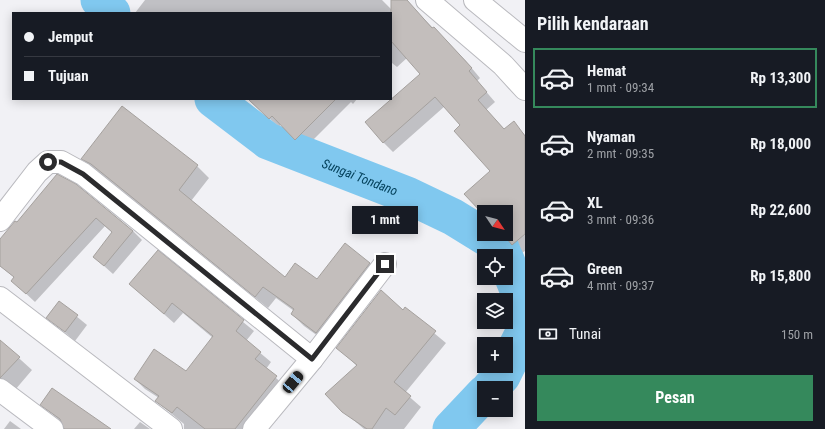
<!DOCTYPE html>
<html lang="id">
<head>
<meta charset="utf-8">
<style>
  :root { --surface:#171b24; --page:#242831; --text:#f1f3f6; --muted:#9ea1a6; --line:#363941; --accent:#35895c }
  body { margin:0; font-family:"Roboto Condensed",sans-serif; background:var(--page); color:var(--text); height:100vh; display:flex; flex-direction:column; font-size:15px; white-space:nowrap }
  * { box-sizing:border-box; margin:0 }
  p { font-size:13px; color:var(--muted) }
  .icon { flex:none; width:22px; height:22px; fill:none; stroke:currentColor; stroke-width:2; stroke-linecap:round; stroke-linejoin:round }
  .map { position:relative; flex:1; overflow:hidden }
  .details { display:flex; flex-direction:column; background:var(--surface); width:300px }
  .details>* { flex:none }
  .top-card { position:absolute; left:12px; top:12px; width:380px; height:88px; border-radius:0px; box-shadow:0 2px 10px #0003; display:grid; align-content:center; height:88px; padding:0 12px; background:var(--surface) }
  .needle { width:26px; rotate:125deg }
  .fabs { position:absolute; left:477px; top:205px; display:grid; gap:8px }
  .fabs a { display:grid; place-items:center; width:36px; height:36px; border-radius:0px; background:var(--surface); box-shadow:0 2px 10px #0003; font-size:20px }
  .end { position:absolute; width:18px; height:18px; margin:-9px; border:5px solid #2b2b2d; background:#fff; box-shadow:0 0 0 2px #fff }
  .from { border-radius:50% }
  .bubble { position:absolute; height:28px; border-radius:0px; background:var(--surface); box-shadow:0 2px 10px #0003; font-size:13px; font-weight:700; line-height:28px; text-align:center }
  .car { position:absolute; width:12px; height:24px; margin:-12px -6px; border-radius:5px; box-shadow:0 0 3px 1px #0007; background:linear-gradient(#222 24%,#8ab4d8 0 40%,#222 0 76%,#8ab4d8 0 86%,#222 0) }
  .top-card b { display:flex; align-items:center; gap:14px; height:38px; font-size:15px }
  .top-card b+b { border-top:1px solid var(--line) }
  .top-card i { width:10px; height:10px; background:var(--text) }
  ul { padding:0; list-style:none }
  li { display:flex; align-items:center; gap:12px; height:60px; margin:0 8px 6px; padding:0 4px; border:2px solid transparent; border-radius:0px }
  li div { flex:1 }
  li b { display:block; font-size:15px }
  li em { font-style:normal; font-weight:700 }
  li.active { border-color:var(--accent) }
  li>.icon { width:36px; height:36px; stroke-width:1.5 }
  h2 { padding:0 12px; font-size:18px; line-height:48px }
  .pay { display:flex; align-items:center; gap:10px; height:44px; padding:0 12px; font-size:15px }
  .pay p { margin-inline-start:auto }
  .primary-button { display:flex; gap:8px; margin-top:auto; padding:8px 12px }
  .primary-button a { flex:1; height:46px; border-radius:0px; background:var(--accent); color:#fff; font-size:16px; font-weight:700; line-height:46px; text-align:center }
  main { display:flex; flex:1; min-height:0 }
  .map>svg:first-child { display:block }
  .shadow { fill:#0003 }
  .lines { fill:none; stroke-linecap:round; stroke-linejoin:round }
  .river { stroke:#80c8ef; stroke-width:37 }
  .building { fill:#c3bebc; stroke:#a5a19e }
  .minor-casing { stroke:#b9b9be; stroke-width:24 }
  .highway-casing { stroke:#b9b9be; stroke-width:24 }
  .minor { stroke:#fff; stroke-width:22 }
  .highway { stroke:#fff; stroke-width:22 }
  .route { stroke:#2b2b2d; stroke-width:5 }
  .labels { text-anchor:middle; stroke-width:3; stroke-linejoin:round; paint-order:stroke }
  .water-label { font-size:13px; font-style:italic; fill:#003e58; stroke:#fff }
</style>
</head>
<body>
<main>
<div class="map">
<svg width="525" height="429" viewBox="0 0 525 429">
  <rect width="100%" height="100%" fill="#f1f1f5"/>
  <g class="shadow">
    <polygon points="145,0 382,0 395,13 416,11 465,60 480,78 477,81 495,102 486,110 505,130 514,123 525,135 525,251 522,253 504,234 506,234 506,212 484,212 484,214 466,194 492,171 462,126 445,106 393,152 383,142 421,74 407,58 397,67 392,63 391,64 391,13 135,13"/>
    <polygon points="248,99 357,99 353,104 351,102 305,148 281,124 279,127"/>
    <polygon points="83,159 197,166 209,178 191,201 285,279 317,281 370,263 382,275 329,344 304,326 292,314 294,311 276,298 268,308 104,176 94,171"/>
    <polygon points="58,176 133,231 142,240 113,274 94,257 113,233 105,226 35,302 21,289 15,278 0,266 0,241 18,224"/>
    <polygon points="158,252 254,331 246,341 271,362 266,369 286,387 253,429 184,429 184,424 156,401 159,398 145,389 135,379 186,372 213,338 183,313 174,323 130,284"/>
    <polygon points="59,302 87,325 75,341 47,317"/>
    <polygon points="405,309 446,343 405,393 421,407 404,429 364,429 343,411 357,366 338,348"/>
    <polygon points="0,341 32,370 15,390 0,401 0,407"/>
    <polygon points="42,405 111,429 65,429 65,425"/>
    <polygon points="10,421 21,429 4,429"/>
    <polygon points="140,422 150,429 134,429"/>
  </g>
  <g class="lines">
    <g class="river">
      <polyline points="99,0 112,13"/>
      <path id="s1" d="M213,99L268,141L407,195L453,217L500,246L504,256"/>
      <polyline points="506,260 525,307"/>
      <polyline points="490,388 502,376 525,330"/>
      <polyline points="451,429 484,394"/>
    </g>
  </g>
  <g class="building">
    <polygon points="391,0 407,0 432,28 434,27 472,68 469,71 487,92 478,100 504,129 514,121 525,136 525,234 512,245 503,234 506,234 506,212 481,212 464,194 490,171 454,131 460,125 435,97 383,143 365,122 420,74 391,41"/>
    <polygon points="248,99 336,99 295,140 272,116 269,119"/>
    <polygon points="122,106 198,165 179,190 285,277 295,263 317,279 345,243 370,263 316,333 291,314 294,309 263,287 255,297 91,164 81,159"/>
    <polygon points="57,174 76,184 133,231 104,266 93,257 112,232 96,218 26,294 11,281 14,277 0,266 0,239 15,221 17,222"/>
    <polygon points="158,250 244,320 236,331 261,352 255,359 277,376 235,429 205,429 177,407 172,413 155,401 159,396 134,379 154,349 186,371 213,336 172,303 164,314 129,284"/>
    <polygon points="381,290 403,310 405,307 436,331 394,382 411,396 395,415 386,408 372,429 367,429 342,412 325,394 357,365 336,348"/>
    <polygon points="59,301 78,315 65,332 46,318"/>
    <polygon points="0,340 20,357 0,378"/>
    <polygon points="52,388 111,429 64,429 60,419 40,405"/>
  </g>
  <g class="lines">
    <defs>
      <g id="minor">
        <polyline points="0,220 37,172 48,162 61,162 83,174 312,359"/>
        <polyline points="0,298 171,429"/>
        <polyline points="0,390 52,429"/>
        <polyline points="254,429 312,359 385,264"/>
      </g>
      <g id="highway">
        <polyline points="427,0 503,65 525,89"/>
        <polyline points="475,0 525,41"/>
      </g>
    </defs>
    <use href="#minor" class="minor-casing"/>
    <use href="#highway" class="highway-casing"/>
    <use href="#minor" class="minor"/>
    <use href="#highway" class="highway"/>
  </g>
  <g class="lines">
    <polyline class="route" points="48,162 61,162 83,174 312,359 385,264"/>
  </g>
  <g class="labels">
    <g class="water-label">
      <text dy="5" stroke="none"><textPath href="#s1" startOffset="168">Sungai Tondano</textPath></text>
    </g>
  </g>
</svg>
<div class="fabs">
<a><svg class="needle" viewBox="-14 -14 28 28"><path d="M0-13l5 13h-10z" fill="#e53935"/><path d="M0 13l5-13h-10z" fill="#9ea1a6"/></svg></a>
<a><svg class="icon" aria-label="locate" viewBox="0 0 24 24"><circle cx="12" cy="12" r="6"/><path d="M12 2v4M12 18v4M2 12h4M18 12h4"/></svg></a>
<a><svg class="icon" aria-label="layers" viewBox="0 0 24 24"><path d="M12 4l9 5-9 5-9-5zM3 14l9 5 9-5"/></svg></a>
<a>+</a>
<a>−</a>
</div>
<i class="end from" style="left:48px;top:162px"></i>
<i class="end" style="left:385px;top:264px"></i>
<div class="bubble" style="left:352px;top:206px;width:66px">1 mnt</div>
<i class="car" style="left:293px;top:382px;rotate:40deg"></i>
<div class="top-card">
<b><i class="from"></i>Jemput</b>
<b><i></i>Tujuan</b>
</div>
</div>
<section class="details">
<h2>Pilih kendaraan</h2>
<ul>
<li class="active"><svg class="icon" aria-label="car" viewBox="0 0 24 24"><path d="M5 17H2v-5l4-1 3-4h7l3 4 3 1v5h-3M9 17h6M6 11h13"/><circle cx="7" cy="17" r="2"/><circle cx="17" cy="17" r="2"/></svg><div><b>Hemat</b><p>1 mnt · 09:34</p></div><em>Rp 13,300</em></li>
<li><svg class="icon" aria-label="car" viewBox="0 0 24 24"><path d="M5 17H2v-5l4-1 3-4h7l3 4 3 1v5h-3M9 17h6M6 11h13"/><circle cx="7" cy="17" r="2"/><circle cx="17" cy="17" r="2"/></svg><div><b>Nyaman</b><p>2 mnt · 09:35</p></div><em>Rp 18,000</em></li>
<li><svg class="icon" aria-label="car" viewBox="0 0 24 24"><path d="M5 17H2v-5l4-1 3-4h7l3 4 3 1v5h-3M9 17h6M6 11h13"/><circle cx="7" cy="17" r="2"/><circle cx="17" cy="17" r="2"/></svg><div><b>XL</b><p>3 mnt · 09:36</p></div><em>Rp 22,600</em></li>
<li><svg class="icon" aria-label="car" viewBox="0 0 24 24"><path d="M5 17H2v-5l4-1 3-4h7l3 4 3 1v5h-3M9 17h6M6 11h13"/><circle cx="7" cy="17" r="2"/><circle cx="17" cy="17" r="2"/></svg><div><b>Green</b><p>4 mnt · 09:37</p></div><em>Rp 15,800</em></li>
</ul>
<div class="pay"><svg class="icon" aria-label="cash" viewBox="0 0 24 24"><path d="M3 7h18v10H3z"/><circle cx="12" cy="12" r="2"/></svg>Tunai<p>150 m</p></div>
<div class="primary-button"><a>Pesan</a></div>
</section>
</main>
</body>
</html>
